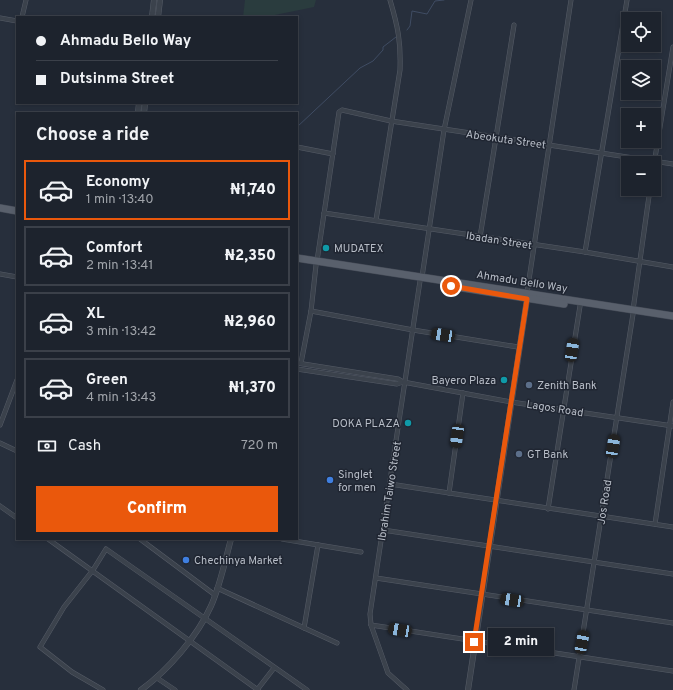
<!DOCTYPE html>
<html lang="en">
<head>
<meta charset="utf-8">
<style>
  :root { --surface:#1d232d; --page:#2a2f39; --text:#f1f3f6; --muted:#a0a4aa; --line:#3b4049; --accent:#ea580c }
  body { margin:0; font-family:Overpass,sans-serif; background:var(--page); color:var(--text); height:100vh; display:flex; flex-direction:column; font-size:15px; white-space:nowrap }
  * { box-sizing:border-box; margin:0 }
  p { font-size:13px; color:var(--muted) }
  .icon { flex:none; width:22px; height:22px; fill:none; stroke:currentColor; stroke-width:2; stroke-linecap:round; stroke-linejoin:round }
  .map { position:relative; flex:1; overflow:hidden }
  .sheet { position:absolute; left:16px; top:112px; width:282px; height:428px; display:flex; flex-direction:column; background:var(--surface); border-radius:0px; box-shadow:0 2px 6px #0003,0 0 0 1px var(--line) }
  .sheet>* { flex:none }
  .top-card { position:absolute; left:16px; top:16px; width:282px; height:88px; border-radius:0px; box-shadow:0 2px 6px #0003,0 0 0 1px var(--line); display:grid; align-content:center; height:88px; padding:0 20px; background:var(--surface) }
  .fabs { position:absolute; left:621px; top:12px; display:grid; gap:8px }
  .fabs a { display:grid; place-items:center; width:40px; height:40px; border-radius:0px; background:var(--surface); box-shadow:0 2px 6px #0003,0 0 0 1px var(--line); font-size:20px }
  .end { position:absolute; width:18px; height:18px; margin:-9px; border:5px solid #ea580c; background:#fff; box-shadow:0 0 0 2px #fff }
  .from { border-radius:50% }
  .bubble { position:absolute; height:28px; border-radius:0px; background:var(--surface); box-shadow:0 2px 6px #0003,0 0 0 1px var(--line); font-size:13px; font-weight:800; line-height:28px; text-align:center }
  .car { position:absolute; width:12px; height:24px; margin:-12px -6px; border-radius:5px; box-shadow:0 0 3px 1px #0007; background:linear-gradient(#222 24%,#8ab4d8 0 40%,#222 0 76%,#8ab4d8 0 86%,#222 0) }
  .top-card b { display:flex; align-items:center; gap:14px; height:38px; font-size:15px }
  .top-card b+b { border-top:1px solid var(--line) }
  .top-card i { width:10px; height:10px; background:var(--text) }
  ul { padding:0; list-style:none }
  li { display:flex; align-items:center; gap:12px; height:60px; margin:0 8px 6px; padding:0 12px; border:2px solid var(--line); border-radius:0px }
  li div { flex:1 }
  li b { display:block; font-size:15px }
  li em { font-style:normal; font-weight:800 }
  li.current { border-color:var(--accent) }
  li>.icon { width:36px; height:36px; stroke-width:1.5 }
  h2 { padding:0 20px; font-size:18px; line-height:48px }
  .pay { display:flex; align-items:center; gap:10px; height:44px; padding:0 20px; font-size:15px }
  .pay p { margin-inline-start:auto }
  .button { display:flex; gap:8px; margin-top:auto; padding:8px 20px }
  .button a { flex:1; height:46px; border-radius:0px; background:var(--accent); color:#fff; font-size:16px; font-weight:800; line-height:46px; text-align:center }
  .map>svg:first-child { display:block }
  .garden { fill:#2a3c3e }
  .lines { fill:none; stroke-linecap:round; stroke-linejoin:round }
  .stream { stroke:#3f4c63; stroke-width:1 }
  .minor-casing { stroke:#565c67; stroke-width:5 }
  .tertiary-casing { stroke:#565c67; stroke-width:6 }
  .primary-casing { stroke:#444a56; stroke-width:8 }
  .minor { stroke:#3b424c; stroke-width:4 }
  .tertiary { stroke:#3b424c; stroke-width:5 }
  .primary { stroke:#59606c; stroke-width:7 }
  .route { stroke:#ea580c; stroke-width:5 }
  .culture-dot { fill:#0f9aa8; stroke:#202632; stroke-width:1.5 }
  .service-dot { fill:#5c6f8a; stroke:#202632; stroke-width:1.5 }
  .shop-dot { fill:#3f7fe0; stroke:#202632; stroke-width:1.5 }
  .labels { text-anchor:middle; stroke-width:3; stroke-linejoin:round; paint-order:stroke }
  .street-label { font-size:11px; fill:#b7bdc7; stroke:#202632 }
  .poi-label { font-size:11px; fill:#b7bdc7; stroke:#202632; text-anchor:start }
</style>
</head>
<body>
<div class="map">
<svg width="673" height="690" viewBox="0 0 673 690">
  <rect width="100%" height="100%" fill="#272f3c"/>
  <polygon class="garden" points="245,0 316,0 314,7 265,17 243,17"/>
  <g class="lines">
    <g class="stream">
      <polyline points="407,30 410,26 412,11 427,14 435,1 444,0"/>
      <polyline points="297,127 360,68 373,61 383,50 383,47 396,37"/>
    </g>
    <defs>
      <g id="minor">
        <polyline points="22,17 26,0"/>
        <polyline points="0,18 17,21"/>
        <polyline points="297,147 333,154"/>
        <polyline points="654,164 673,47"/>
        <polyline points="324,213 585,252 673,267"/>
        <path d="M376,220L400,70C401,42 398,27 390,0"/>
        <polyline points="480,237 514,25"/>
        <polyline points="585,252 627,0"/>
        <polyline points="317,261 339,112 342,110 391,121 673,164"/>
        <polyline points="0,274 17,277"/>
        <polyline points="422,277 444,130 471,0"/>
        <polyline points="527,293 571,0"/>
        <polyline points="633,310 650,189"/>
        <polyline points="311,311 413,330 518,347"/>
        <polyline points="297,363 398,379 403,382 511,402 673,426"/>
        <polyline points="301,363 311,311 316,265"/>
        <polyline points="297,369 397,384 403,382"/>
        <polyline points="0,425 17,380"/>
        <polyline points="0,443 17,451"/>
        <polyline points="390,484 673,527"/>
        <polyline points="449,493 463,393"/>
        <polyline points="0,506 17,518"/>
        <polyline points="548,509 580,306"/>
        <polyline points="655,524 673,402"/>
        <polyline points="383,530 673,574"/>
        <polyline points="48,539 258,690"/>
        <polyline points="140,539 215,595"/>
        <polyline points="282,539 361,552"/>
        <polyline points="376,578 673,623"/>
        <polyline points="217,588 337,643"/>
        <polyline points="371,625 673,671"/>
        <polyline points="304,628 318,545"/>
        <polyline points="157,678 175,690"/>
        <polyline points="103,690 72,672 40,647 64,607 93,570 106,549 307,690"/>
        <polyline points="257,690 274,668"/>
        <polyline points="407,690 388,673 371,625 370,614 420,281"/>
        <polyline points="574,690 633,314"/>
      </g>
      <g id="tertiary">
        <polyline points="152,17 154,0"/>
        <polyline points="158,17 160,0"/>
        <polyline points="138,113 139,103"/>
        <polyline points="144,113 145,103"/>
        <path d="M141,690C168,670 197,637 211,606C220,586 225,561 231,539"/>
        <polyline points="468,690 527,299"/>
      </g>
      <g id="primary">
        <polyline points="0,208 17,211"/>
        <polyline points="297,258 673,316"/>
        <polyline points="463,288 564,304"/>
      </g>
    </defs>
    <use href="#minor" class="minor-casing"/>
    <use href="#tertiary" class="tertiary-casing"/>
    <use href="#primary" class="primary-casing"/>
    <use href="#minor" class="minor"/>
    <use href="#tertiary" class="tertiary"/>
    <use href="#primary" class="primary"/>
  </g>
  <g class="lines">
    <polyline class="route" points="451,286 527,299 474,642"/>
  </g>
  <g class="culture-dot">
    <circle cx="326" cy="248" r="4"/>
    <circle cx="504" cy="380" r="4"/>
    <circle cx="408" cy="423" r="4"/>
  </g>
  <g class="service-dot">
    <circle cx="529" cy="385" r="4"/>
    <circle cx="519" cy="454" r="4"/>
  </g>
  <g class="shop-dot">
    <circle cx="330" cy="480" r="4"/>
    <circle cx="186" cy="560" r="4"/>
  </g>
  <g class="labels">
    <g class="street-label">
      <text transform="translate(506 139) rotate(8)" y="4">Abeokuta Street</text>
      <text transform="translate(499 240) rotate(9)" y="4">Ibadan Street</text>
      <text transform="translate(522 281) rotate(9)" y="4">Ahmadu Bello Way</text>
      <text transform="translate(555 408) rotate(9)" y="4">Lagos Road</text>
      <text transform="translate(389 491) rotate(-81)" y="4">Ibrahim Taiwo Street</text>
      <text transform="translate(604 502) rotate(-81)" y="4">Jos Road</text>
    </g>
    <g class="poi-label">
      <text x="334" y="252">MUDATEX</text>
      <text x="496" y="384" text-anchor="end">Bayero Plaza</text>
      <text x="537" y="389">Zenith Bank</text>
      <text x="400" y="427" text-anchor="end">DOKA PLAZA</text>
      <text x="527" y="458">GT Bank</text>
      <text x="338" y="478">Singlet<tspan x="338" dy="13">for men</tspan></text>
      <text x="194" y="564">Chechinya Market</text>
    </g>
  </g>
</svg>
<div class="fabs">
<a><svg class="icon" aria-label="locate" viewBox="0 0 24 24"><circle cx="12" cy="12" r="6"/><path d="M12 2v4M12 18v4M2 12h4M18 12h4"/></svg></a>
<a><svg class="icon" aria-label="layers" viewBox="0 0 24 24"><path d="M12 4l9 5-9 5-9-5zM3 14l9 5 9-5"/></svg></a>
<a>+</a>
<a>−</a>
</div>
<i class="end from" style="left:451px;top:286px"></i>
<i class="end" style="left:474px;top:642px"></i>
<div class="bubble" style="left:488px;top:628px;width:66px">2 min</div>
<i class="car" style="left:443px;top:335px;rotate:279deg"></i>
<i class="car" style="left:572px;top:350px;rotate:9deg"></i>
<i class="car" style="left:457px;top:436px;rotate:188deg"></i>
<i class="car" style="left:613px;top:446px;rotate:9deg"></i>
<i class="car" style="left:512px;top:600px;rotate:279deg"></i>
<i class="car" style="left:400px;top:630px;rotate:280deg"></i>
<i class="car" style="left:582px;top:642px;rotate:11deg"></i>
<div class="top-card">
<b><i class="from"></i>Ahmadu Bello Way</b>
<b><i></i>Dutsinma Street</b>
</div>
<section class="sheet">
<h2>Choose a ride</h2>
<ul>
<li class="current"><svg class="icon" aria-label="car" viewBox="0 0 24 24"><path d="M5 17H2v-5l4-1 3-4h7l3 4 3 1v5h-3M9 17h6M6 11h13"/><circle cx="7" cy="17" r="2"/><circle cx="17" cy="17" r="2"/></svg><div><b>Economy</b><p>1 min · 13:40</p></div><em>₦1,740</em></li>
<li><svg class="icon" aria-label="car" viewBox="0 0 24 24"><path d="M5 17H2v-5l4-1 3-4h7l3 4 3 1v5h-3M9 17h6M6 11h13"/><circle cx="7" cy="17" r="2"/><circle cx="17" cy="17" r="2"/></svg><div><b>Comfort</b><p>2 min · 13:41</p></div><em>₦2,350</em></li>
<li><svg class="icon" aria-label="car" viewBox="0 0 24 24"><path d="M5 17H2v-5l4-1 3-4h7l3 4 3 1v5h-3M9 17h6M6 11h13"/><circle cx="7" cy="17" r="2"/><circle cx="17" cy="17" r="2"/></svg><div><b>XL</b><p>3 min · 13:42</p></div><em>₦2,960</em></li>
<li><svg class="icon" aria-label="car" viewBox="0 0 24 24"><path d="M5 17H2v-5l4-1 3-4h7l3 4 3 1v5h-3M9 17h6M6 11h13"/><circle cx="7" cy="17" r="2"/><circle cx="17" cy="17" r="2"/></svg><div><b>Green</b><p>4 min · 13:43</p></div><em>₦1,370</em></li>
</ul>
<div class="pay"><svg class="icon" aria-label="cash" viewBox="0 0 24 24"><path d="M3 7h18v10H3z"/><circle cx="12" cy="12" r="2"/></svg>Cash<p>720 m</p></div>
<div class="button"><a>Confirm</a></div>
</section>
</div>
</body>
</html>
